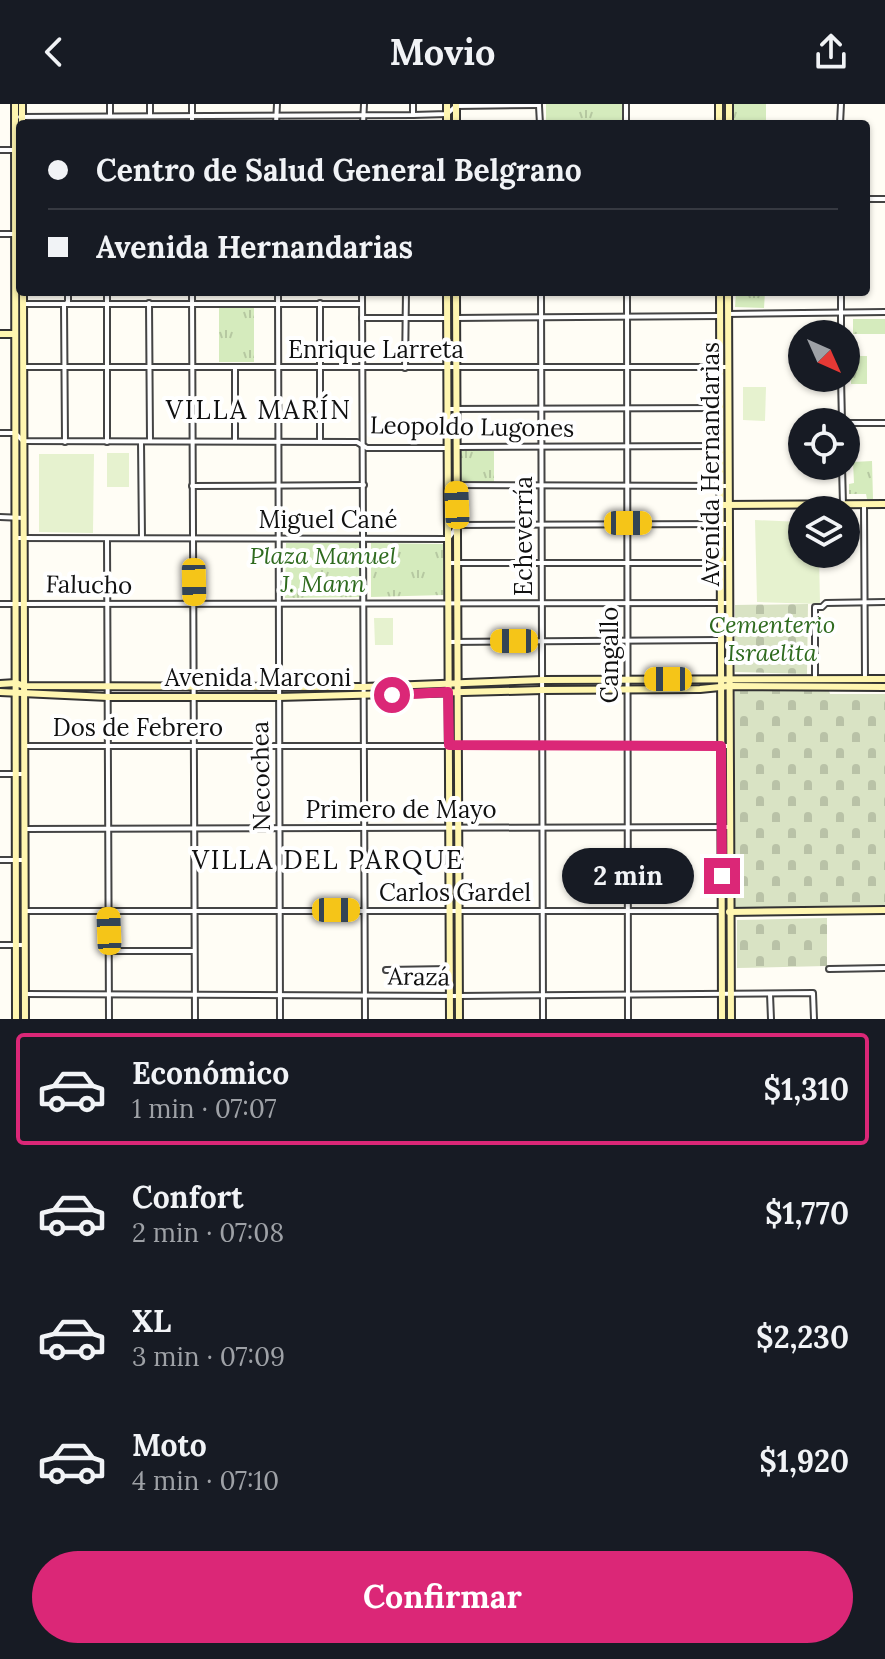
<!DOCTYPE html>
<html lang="es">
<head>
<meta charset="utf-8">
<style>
  :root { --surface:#171b24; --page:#20242c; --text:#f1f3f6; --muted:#9ea1a6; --line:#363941; --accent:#db2777 }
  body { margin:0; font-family:Lora,serif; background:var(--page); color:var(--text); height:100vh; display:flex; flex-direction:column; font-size:30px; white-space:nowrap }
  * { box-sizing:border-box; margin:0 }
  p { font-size:26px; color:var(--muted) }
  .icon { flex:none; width:44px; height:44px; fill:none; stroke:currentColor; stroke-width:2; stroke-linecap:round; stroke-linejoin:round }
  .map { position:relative; height:915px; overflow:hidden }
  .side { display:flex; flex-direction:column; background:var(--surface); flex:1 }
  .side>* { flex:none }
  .guide { position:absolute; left:16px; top:16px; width:854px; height:176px; border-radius:8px; box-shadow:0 2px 6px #0004; display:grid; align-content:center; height:176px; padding:0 32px; background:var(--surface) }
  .needle { width:52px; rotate:135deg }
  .controls { position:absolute; left:788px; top:216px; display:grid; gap:16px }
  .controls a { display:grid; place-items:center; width:72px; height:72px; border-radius:50%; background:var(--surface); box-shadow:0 2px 6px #0004; font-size:40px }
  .end { position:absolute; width:36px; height:36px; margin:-18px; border:10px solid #db2777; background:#fff; box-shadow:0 0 0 4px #fff }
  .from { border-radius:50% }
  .bubble { position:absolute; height:56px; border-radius:28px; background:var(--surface); box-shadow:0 2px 6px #0004; font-size:26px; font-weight:800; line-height:56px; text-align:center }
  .car { position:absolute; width:24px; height:48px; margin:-24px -12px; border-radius:10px; box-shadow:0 0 6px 2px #0007; background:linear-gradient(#f5c518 24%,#345 0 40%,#f5c518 0 76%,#345 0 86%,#f5c518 0) }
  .guide b { display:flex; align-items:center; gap:28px; height:76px; font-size:30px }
  .guide b+b { border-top:2px solid var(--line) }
  .guide i { width:20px; height:20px; background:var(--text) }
  ul { padding:14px 0 0; list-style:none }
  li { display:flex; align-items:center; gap:24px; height:112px; margin:0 16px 12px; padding:0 16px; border:4px solid transparent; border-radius:8px }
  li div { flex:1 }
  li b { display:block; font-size:30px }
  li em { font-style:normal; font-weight:800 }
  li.active { border-color:var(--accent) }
  li>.icon { width:72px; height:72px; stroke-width:1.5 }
  .button { display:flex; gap:16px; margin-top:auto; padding:16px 32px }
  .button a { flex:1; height:92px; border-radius:48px; background:var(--accent); color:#fff; font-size:32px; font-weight:800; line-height:92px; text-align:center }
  header { display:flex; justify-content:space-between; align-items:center; height:104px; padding:0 32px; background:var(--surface); font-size:36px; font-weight:800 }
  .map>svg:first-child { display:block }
  .cemetery { fill:url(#cemetery-stones) }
  .park { fill:url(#park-tufts) }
  .pitch { fill:#e6f2cf }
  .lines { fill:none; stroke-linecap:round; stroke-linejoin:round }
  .street-casing { stroke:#444; stroke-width:8 }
  .secondary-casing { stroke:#333; stroke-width:10 }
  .street { stroke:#fff; stroke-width:4 }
  .secondary { stroke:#fff6b0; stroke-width:6 }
  .route { stroke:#db2777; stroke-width:10 }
  .labels { text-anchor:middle; stroke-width:8; stroke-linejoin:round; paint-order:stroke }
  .street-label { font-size:24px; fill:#111; stroke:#fff }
  .park-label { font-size:24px; font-style:italic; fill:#2f6b1f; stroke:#fff }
  .neighbourhood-label { font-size:26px; letter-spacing:2px; fill:#111; stroke:#fff }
</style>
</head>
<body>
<header><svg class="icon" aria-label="back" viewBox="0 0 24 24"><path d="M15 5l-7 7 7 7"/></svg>Movio<svg class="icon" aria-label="share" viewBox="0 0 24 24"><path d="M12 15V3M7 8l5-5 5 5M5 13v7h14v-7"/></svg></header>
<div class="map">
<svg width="885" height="915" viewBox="0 0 885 915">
  <defs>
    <pattern id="cemetery-stones" width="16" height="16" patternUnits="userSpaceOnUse" patternTransform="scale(2)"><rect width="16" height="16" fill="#d9e3c4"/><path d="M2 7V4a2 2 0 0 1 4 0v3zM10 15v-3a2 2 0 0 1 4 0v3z" fill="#b9c2a7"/></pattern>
    <pattern id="park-tufts" width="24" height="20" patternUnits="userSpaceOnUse" patternTransform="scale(2)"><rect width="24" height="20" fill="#d5ebbd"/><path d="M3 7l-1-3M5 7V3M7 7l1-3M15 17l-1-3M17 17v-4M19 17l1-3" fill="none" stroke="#b6c8a1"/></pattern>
  </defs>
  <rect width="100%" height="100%" fill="#fffdf5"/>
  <g class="cemetery">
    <polygon points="808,500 807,570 735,568 735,501"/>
    <polygon points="735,587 829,587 830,590 885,590 885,801 735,804"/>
    <polygon points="827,814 827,862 737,864 737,816"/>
  </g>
  <g class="park">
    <polygon points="546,0 623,0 624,20 546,20"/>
    <rect x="732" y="0" width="34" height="20"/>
    <polygon points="736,188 765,188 764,204 735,203"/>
    <rect x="219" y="203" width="35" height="55"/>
    <rect x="853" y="215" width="32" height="15"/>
    <rect x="851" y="252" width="16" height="28"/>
    <polygon points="459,346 494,347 494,379 459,379"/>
    <polygon points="872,357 873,395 867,395 866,390 849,390 849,380 854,379 853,358"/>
    <polygon points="286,439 362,439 361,493 285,494"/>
    <polygon points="371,439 443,440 444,491 371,493"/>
  </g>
  <g class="pitch">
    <polygon points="743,283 766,283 765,317 743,316"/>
    <rect x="107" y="349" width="22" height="34"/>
    <polygon points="39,350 94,350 93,429 39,428"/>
    <polygon points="755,416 802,418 802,450 819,450 820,500 757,498"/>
    <polygon points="374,514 393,514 393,541 375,541"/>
  </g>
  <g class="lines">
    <defs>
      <g id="street">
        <polyline points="110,0 110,11"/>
        <polyline points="150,0 150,11"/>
        <polyline points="192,0 192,20"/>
        <polyline points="413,0 413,11"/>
        <polyline points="539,2 540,20"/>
        <polyline points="20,13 413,11 447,10 456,2 539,1"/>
        <polyline points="276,20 277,0"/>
        <polyline points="363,20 364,0"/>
        <polyline points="626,20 626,0"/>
        <polyline points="840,20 841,0"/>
        <polyline points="0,46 20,46"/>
        <polyline points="866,95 885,95"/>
        <polyline points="0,130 20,130"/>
        <polyline points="192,188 195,915"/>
        <polyline points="278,188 280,915"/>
        <polyline points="362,188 365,915"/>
        <polyline points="541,188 543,915"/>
        <polyline points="627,188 628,915"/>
        <polyline points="841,188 841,230"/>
        <polyline points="149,199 150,337"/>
        <polyline points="23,200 361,200"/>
        <polyline points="728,210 885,208"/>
        <polyline points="362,214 448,214"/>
        <polyline points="456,214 720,212"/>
        <polyline points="23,263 729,263"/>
        <polyline points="405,264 406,188"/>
        <polyline points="841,274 842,318"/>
        <polyline points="447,305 721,304"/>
        <polyline points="846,319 885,319"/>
        <polyline points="0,329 15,329 23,337 357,338 367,344 448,344"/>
        <polyline points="235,337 235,264"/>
        <polyline points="320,337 320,199"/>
        <polyline points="65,338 64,201 68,198 68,188"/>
        <polyline points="107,338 107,188"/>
        <polyline points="141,338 142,434"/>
        <polyline points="456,343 720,342"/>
        <polyline points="842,362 843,401"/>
        <polyline points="448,381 729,382"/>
        <polyline points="192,382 364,381"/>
        <polyline points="864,401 865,575"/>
        <polyline points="0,413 24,414"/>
        <polyline points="15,434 448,435 458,421 729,420"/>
        <polyline points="107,435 109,915"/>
        <polyline points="448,459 730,459"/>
        <polyline points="0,500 729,499"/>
        <polyline points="448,538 721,536"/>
        <polyline points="815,576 815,503 822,503 826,499 885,498"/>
        <polyline points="25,642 730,642"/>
        <polyline points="0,670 24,670"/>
        <polyline points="25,725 730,723"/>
        <polyline points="0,756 25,756"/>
        <polyline points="25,807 721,807"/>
        <polyline points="0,841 25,841"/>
        <polyline points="110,847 194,847"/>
        <polyline points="829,865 885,864"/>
        <polyline points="386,866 450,865"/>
        <polyline points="25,890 459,892 813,889 814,915"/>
        <polyline points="770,890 771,915"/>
      </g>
      <g id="secondary">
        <polyline points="15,0 16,915"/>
        <polyline points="22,0 22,20"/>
        <polyline points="719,0 719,20"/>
        <polyline points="729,0 729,20"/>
        <polyline points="447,20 447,0"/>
        <polyline points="456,20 456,0"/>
        <polyline points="23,188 25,915"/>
        <polyline points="447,188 450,915"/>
        <polyline points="456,188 459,915"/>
        <polyline points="720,188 722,915"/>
        <polyline points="728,188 731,915"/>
        <polyline points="0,230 15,230"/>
        <polyline points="720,401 885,400"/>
        <polyline points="0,580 16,579 24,582 364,583 542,576 885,575"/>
        <polyline points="0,588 108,593 278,593 542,586 700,585 730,582 885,583"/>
        <polyline points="729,808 885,806"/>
      </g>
    </defs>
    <use href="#street" class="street-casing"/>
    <use href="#secondary" class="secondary-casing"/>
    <use href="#street" class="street"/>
    <use href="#secondary" class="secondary"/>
  </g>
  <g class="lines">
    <polyline class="route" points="392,591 448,588 449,641 721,642 722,772"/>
  </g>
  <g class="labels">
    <g class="street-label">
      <text x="376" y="254">Enrique Larreta</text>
      <text transform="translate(472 323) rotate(1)" y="8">Leopoldo Lugones</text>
      <text transform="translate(711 360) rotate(-90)" y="8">Avenida Hernandarias</text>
      <text x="328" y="424">Miguel Cané</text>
      <text transform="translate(524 432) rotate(-90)" y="8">Echeverría</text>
      <text transform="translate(89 481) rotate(1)" y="8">Falucho</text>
      <text transform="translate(610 551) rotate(-90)" y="8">Cangallo</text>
      <text x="258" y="582">Avenida Marconi</text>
      <text x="138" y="632">Dos de Febrero</text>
      <text transform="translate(261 672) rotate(-91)" y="8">Necochea</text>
      <text x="401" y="714">Primero de Mayo</text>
      <text x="455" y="797">Carlos Gardel</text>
      <text transform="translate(419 873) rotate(1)" y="8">Arazá</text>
    </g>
    <g class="park-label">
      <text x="323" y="460">Plaza Manuel<tspan x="323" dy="28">J. Mann</tspan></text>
      <text x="772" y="529">Cementerio<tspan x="772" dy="28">Israelita</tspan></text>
    </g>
    <g class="neighbourhood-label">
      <text x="259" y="315">VILLA MARÍN</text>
      <text x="328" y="765">VILLA DEL PARQUE</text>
    </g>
  </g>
</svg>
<div class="controls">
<a><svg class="needle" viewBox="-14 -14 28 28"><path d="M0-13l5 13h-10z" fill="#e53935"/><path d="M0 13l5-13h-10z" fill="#9ea1a6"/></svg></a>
<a><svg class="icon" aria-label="locate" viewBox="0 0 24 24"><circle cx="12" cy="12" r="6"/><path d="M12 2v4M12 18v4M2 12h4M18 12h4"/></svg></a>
<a><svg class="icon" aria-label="layers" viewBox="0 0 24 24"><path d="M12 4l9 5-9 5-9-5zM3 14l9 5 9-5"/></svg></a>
</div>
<i class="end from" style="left:392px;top:591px"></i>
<i class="end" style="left:722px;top:772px"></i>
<div class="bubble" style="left:562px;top:744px;width:132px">2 min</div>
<i class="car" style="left:457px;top:401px;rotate:358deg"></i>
<i class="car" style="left:628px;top:419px;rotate:90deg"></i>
<i class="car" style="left:194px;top:478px;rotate:179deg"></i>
<i class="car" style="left:514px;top:537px;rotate:270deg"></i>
<i class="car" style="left:668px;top:575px;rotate:270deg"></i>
<i class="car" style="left:336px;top:806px;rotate:90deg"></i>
<i class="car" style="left:109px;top:827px;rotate:358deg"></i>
<div class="guide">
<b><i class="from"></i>Centro de Salud General Belgrano</b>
<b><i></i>Avenida Hernandarias</b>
</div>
</div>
<section class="side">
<ul>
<li class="active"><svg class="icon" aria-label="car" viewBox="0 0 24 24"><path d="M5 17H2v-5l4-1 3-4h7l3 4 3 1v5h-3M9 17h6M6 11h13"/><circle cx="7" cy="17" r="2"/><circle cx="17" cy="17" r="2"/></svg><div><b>Económico</b><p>1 min · 07:07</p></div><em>$1,310</em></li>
<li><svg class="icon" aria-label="car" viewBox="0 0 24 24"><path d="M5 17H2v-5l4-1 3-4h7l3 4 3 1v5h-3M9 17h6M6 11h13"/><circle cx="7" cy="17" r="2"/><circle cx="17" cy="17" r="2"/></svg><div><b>Confort</b><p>2 min · 07:08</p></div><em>$1,770</em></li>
<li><svg class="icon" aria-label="car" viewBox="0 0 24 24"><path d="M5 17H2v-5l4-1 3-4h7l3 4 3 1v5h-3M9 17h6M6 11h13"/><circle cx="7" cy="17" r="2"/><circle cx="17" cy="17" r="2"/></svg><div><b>XL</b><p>3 min · 07:09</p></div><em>$2,230</em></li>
<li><svg class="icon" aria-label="car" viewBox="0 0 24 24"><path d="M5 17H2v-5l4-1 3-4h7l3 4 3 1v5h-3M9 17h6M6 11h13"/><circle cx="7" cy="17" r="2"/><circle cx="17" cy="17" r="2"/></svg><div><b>Moto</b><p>4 min · 07:10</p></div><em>$1,920</em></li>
</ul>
<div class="button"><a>Confirmar</a></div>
</section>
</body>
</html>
